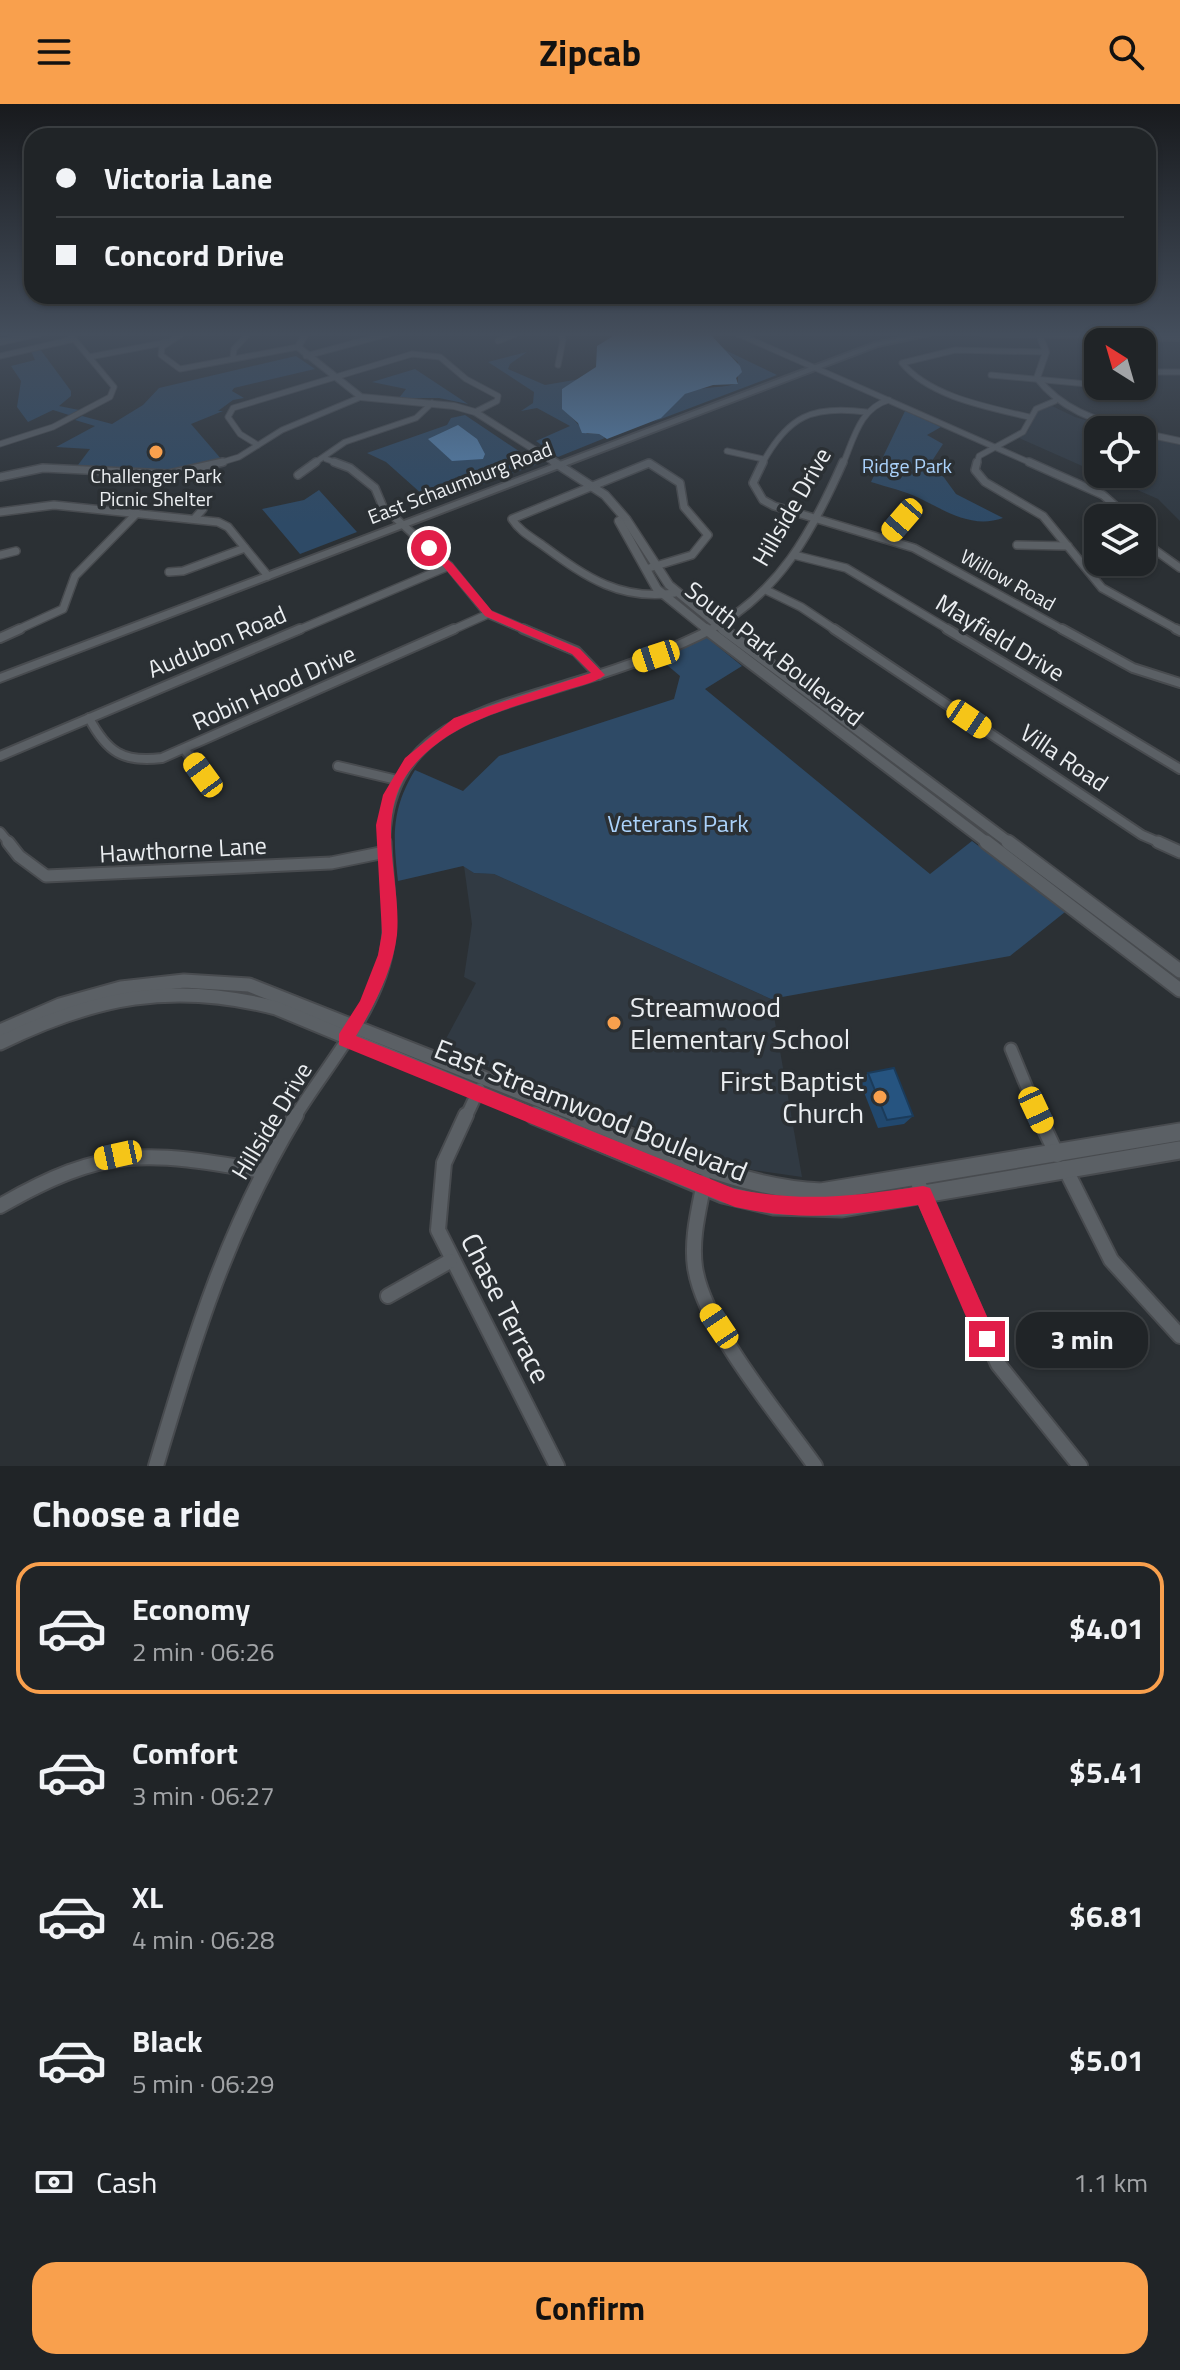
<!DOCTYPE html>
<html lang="en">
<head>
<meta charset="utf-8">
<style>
  :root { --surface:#202427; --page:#2d3033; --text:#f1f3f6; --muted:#a2a4a7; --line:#3d4144; --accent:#f9a04d }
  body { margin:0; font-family:"Titillium Web",sans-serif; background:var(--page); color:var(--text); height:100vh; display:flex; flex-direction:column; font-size:30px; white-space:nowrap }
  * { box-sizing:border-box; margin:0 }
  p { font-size:26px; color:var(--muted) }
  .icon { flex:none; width:44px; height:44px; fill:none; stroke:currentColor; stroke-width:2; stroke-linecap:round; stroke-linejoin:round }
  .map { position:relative; height:1362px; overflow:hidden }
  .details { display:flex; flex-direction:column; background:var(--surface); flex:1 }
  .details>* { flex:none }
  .top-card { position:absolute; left:24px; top:24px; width:1132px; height:176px; border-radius:24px; box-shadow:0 2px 6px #0004,0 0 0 2px var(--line); display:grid; align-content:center; height:176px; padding:0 32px; background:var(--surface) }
  .needle { width:52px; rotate:323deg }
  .controls { position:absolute; left:1084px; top:224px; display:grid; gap:16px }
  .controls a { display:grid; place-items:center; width:72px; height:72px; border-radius:16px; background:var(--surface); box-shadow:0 2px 6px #0004,0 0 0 2px var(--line); font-size:40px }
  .end { position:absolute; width:36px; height:36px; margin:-18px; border:10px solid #e11d48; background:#fff; box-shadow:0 0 0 4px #fff }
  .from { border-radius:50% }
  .bubble { position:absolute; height:56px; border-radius:24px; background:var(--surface); box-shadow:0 2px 6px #0004,0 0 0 2px var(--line); font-size:26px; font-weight:700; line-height:56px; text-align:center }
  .car { position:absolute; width:24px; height:48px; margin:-24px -12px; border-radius:10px; box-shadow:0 0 6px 2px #0007; background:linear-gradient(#f5c518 24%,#345 0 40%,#f5c518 0 76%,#345 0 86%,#f5c518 0) }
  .top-card b { display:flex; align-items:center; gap:28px; height:76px; font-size:30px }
  .top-card b+b { border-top:2px solid var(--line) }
  .top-card i { width:20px; height:20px; background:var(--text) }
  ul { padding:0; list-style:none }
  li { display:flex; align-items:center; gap:24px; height:132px; margin:0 16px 12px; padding:0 16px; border:4px solid transparent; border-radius:24px }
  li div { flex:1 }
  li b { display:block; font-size:30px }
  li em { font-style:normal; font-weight:700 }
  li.on { border-color:var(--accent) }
  li>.icon { width:72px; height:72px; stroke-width:1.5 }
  h2 { padding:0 32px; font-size:36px; line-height:96px }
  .pay { display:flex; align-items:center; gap:20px; height:88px; padding:0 32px; font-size:30px }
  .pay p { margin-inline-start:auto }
  .button { display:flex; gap:16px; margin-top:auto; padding:16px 32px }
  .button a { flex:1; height:92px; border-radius:24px; background:var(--accent); color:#111; font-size:32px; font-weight:700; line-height:92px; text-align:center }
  header { display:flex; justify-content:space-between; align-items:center; height:104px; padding:0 32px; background:var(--accent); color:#111; font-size:36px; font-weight:700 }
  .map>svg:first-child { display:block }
  .built { fill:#313a43 }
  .green { fill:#2e4a66 }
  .water { fill:#5786b5 }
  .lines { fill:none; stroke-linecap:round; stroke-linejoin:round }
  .minor-far4-casing { stroke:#484b4f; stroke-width:7 }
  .minor-far3-casing { stroke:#484b4f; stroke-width:10 }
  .minor-far2-casing { stroke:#484b4f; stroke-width:12 }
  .minor-far1-casing { stroke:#484b4f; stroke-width:15 }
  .minor-casing { stroke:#484b4f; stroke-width:18 }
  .tertiary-far4-casing { stroke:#484b4f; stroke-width:8 }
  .tertiary-far3-casing { stroke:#484b4f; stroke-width:11 }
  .tertiary-far2-casing { stroke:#484b4f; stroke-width:14 }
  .tertiary-far1-casing { stroke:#484b4f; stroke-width:17 }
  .tertiary-casing { stroke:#484b4f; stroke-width:21 }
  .secondary-casing { stroke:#484b4f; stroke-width:4 }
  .minor-far4 { stroke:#5b6065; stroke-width:5 }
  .minor-far3 { stroke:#5b6065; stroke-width:7 }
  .minor-far2 { stroke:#5b6065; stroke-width:8 }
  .minor-far1 { stroke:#5b6065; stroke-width:11 }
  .minor { stroke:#5b6065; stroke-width:14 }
  .tertiary-far4 { stroke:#5b6065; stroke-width:6 }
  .tertiary-far3 { stroke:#5b6065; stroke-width:8 }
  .tertiary-far2 { stroke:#5b6065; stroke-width:10 }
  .tertiary-far1 { stroke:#5b6065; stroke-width:13 }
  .tertiary { stroke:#5b6065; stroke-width:17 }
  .secondary { fill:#5b6065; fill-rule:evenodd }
  .wall { fill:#21486e }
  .building { fill:#265480; stroke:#1b3b5a; stroke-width:2 }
  .route { fill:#e11d48 }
  .poi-dot { fill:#f9a04d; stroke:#2b3034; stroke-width:3 }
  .labels { text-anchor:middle; stroke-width:7; stroke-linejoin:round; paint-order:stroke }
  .far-park-label { font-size:20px; fill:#abd2fb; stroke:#2b3034 }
  .far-poi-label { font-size:20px; fill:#ebeef1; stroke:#2b3034 }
  .far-street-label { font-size:20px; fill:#ebeef1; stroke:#2b3034 }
  .street-label { font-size:24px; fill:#ebeef1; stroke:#2b3034 }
  .park-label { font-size:24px; fill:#abd2fb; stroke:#2b3034 }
  .near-poi-label { font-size:28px; fill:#ebeef1; stroke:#2b3034; text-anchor:start }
  .near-street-label { font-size:28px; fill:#ebeef1; stroke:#2b3034 }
</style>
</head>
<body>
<header><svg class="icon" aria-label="menu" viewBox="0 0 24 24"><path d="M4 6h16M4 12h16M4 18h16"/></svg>Zipcab<svg class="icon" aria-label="search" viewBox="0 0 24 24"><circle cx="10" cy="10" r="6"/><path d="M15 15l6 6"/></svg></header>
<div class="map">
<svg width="1180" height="1362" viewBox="0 0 1180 1362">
  <rect width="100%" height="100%" fill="#2b3034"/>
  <g class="built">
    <polygon points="1052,302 1075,313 1118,326 1098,326 1098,369 1019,334 1028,327 1037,308"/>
    <polygon points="1142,332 1180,341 1180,417 1158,395 1101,370 1142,370"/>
    <polygon points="464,762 474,769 494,770 771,895 802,1073 753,1066 713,1054 441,944 476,879 464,873 472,820"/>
  </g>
  <g class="green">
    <polygon points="40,245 71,287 71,292 59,302 79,306 69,311 53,306 28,318 17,303 21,277 11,262 35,256 31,247"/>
    <path d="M723,245L777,271L653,318C667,312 670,299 682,292C699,280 721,286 738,279V258Z"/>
    <polygon points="527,248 510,260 508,265 545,281 580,275 562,285 562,303 587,330 599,330 605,334 558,353 536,337 570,322 537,304 521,307 533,299 534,288 488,258"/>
    <polygon points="296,252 315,265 234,284 232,287 244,294 233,296 218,307 223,307 191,320 222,356 164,368 78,361 90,345 56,343 95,322 75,316 82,312 112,320 143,301 159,284"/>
    <polygon points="415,265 468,300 439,294 399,294 406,285 372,278"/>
    <path d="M905,307L941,323L927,331L943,340L932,357L956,390L1003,414C972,425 946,407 919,394C905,387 887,383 871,378Z"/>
    <polygon points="465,311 538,360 432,399 386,358 367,349 447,321 451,314"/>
    <polygon points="319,386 357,428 300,450 262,405 304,396"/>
    <path d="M705,532L742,562L705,585L930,770L972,737L1065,808L1010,852L771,895L494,770L474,769L463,762L398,777C393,732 391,706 415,666L463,687L499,652L674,595L680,572L660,555Z"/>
  </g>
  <g class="water">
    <polygon points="612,229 709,229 740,262 742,268 736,274 738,280 713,281 685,290 661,314 607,335 599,330 582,329 578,319 562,305 562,285 596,263 597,242 612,233"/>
    <polygon points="458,321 477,335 485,350 483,355 452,357 428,335"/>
  </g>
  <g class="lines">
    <defs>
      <g id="minor-far4">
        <polyline points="183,229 162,243 161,251 180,265 298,243"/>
        <polyline points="736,229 1033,360"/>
        <polyline points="813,229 832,229"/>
        <polyline points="498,237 518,229"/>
        <polyline points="0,252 74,235"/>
        <polyline points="306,252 391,229"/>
        <polyline points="89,253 168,238"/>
        <polyline points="233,253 234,245 249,229"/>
        <polyline points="558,261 563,236 560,229"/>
        <polyline points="991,271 1098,281"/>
        <polyline points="1142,273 1152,268 1180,268"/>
        <path d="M1029,313C988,303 930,293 902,259L955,246L1046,248"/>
        <polyline points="0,340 53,323 110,293 114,283 69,229"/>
        <polyline points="258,341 240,330 228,313 233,304 412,250 440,253 466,275 498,292 497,297 475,308"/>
        <polyline points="727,347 763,355"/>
        <polyline points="326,355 340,360"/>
        <polyline points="216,360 239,353 282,326 361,293"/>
        <polyline points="313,360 345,338 416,314 432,299"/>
        <polyline points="646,360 651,360"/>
        <path d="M762,360C788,312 812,301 866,308"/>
        <path d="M843,360C854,334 860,304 889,296"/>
        <polyline points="977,360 979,352 1023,328 1036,305 1055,297"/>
      </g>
      <g id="minor-far3">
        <polyline points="334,358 350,364 375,384 383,403 449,462 488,510 528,527"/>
        <polyline points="763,358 753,379 763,396 774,402 914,444 1065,527"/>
        <polyline points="977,358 975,366 985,378 1043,412 1102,484 1180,527"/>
        <polyline points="1029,358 1103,391 1129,414"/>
        <polyline points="298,371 316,358"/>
        <polyline points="0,373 43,364 169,370 223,358"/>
        <polyline points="0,408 54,401 218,418 228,423 268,472"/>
        <polyline points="195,414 203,405"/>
        <polyline points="1142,430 1155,446 1180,464"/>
        <polyline points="887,433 902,416"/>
        <polyline points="1017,441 1068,442"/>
        <polyline points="0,451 16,447"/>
        <polyline points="794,451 846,464 951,527"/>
        <path d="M649,464L692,451L708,431L684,403L680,379L649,359L512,415C520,428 533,434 545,443C587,474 621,497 675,489"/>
        <polyline points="169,468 183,467 245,444"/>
        <polyline points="766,486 801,503 837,527"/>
        <polyline points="15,527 63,505 75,472 137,409"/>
        <polyline points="296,527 449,462"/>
        <polyline points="450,527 488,510"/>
        <path d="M708,527C779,490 812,428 843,358"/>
      </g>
      <g id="minor-far2">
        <polyline points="523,525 576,547 599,571"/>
        <polyline points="834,525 1142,731 1163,740"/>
        <polyline points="947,525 1180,665"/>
        <polyline points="1062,525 1133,564 1180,579"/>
        <polyline points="1176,525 1180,527"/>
        <polyline points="0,534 20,525"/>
        <path d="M89,614C107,648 123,659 162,654L454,525"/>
        <polyline points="185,646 203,671"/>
        <polyline points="0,652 300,525"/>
        <polyline points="338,662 397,676"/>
        <polyline points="0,728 10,740"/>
        <path d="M385,740C388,623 483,607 575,578C622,564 668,548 712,525"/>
      </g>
      <g id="minor-far1">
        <polyline points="8,738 19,752 46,772 331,759 385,748"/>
        <polyline points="1158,738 1180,748"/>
        <polyline points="1011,945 1039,1013"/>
        <path d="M295,1013C327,960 381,902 388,838C392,805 386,771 385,738"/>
        <polyline points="466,1013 479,985"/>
      </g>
      <g id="minor">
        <polyline points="466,1011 444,1059 438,1126 557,1362"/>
        <polyline points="1038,1011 1057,1051"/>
        <polyline points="1065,1064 1111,1156 1180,1232"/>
        <polyline points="916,1074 998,1260 1080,1362"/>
        <path d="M704,1078C699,1105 691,1135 695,1163C704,1224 779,1311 815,1362"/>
        <path d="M0,1102C106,1041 146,1047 263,1067"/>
        <polyline points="388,1192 450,1157"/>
        <path d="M156,1362C195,1232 225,1129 296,1011"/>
      </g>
      <g id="tertiary-far4">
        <polyline points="306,229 298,243 361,293 454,302 475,308 557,360"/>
        <path d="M1039,230L1046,248L1037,274C1061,305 1094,316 1131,326"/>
        <polyline points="0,238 40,229"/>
        <polyline points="1142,329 1180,337"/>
      </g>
      <g id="tertiary-far3">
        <polyline points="554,358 605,391 626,415 669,481 725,527"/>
        <polyline points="619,417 657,485 709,527"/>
      </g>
      <g id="tertiary-far2">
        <polyline points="706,525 989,740"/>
        <polyline points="723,525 1011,740"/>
      </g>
      <g id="tertiary-far1">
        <polyline points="986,738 1180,886"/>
        <polyline points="1008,738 1180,867"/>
        <polyline points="0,927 60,901 121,884 184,877 249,881 582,1013"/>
        <path d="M0,939C94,893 173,877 276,904L539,1013"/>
      </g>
      <g id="tertiary">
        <polyline points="534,1011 723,1090 774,1102 842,1104 1180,1046"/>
        <path d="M577,1011C655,1043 736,1084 821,1088L1180,1028"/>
      </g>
      <g id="secondary">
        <polygon points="926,229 938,229 878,242 0,578 0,570 874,239"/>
        <polygon points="978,229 1180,232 1180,236 981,231"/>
      </g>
    </defs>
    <use href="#minor-far4" class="minor-far4-casing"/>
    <use href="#minor-far3" class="minor-far3-casing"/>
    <use href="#minor-far2" class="minor-far2-casing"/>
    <use href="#minor-far1" class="minor-far1-casing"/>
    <use href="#minor" class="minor-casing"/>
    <use href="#tertiary-far4" class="tertiary-far4-casing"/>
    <use href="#tertiary-far3" class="tertiary-far3-casing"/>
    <use href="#tertiary-far2" class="tertiary-far2-casing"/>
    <use href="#tertiary-far1" class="tertiary-far1-casing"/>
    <use href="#tertiary" class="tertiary-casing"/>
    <use href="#secondary" class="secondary-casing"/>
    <use href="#minor-far4" class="minor-far4"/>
    <use href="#minor-far3" class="minor-far3"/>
    <use href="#minor-far2" class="minor-far2"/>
    <use href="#minor-far1" class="minor-far1"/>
    <use href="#minor" class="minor"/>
    <use href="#tertiary-far4" class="tertiary-far4"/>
    <use href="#tertiary-far3" class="tertiary-far3"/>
    <use href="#tertiary-far2" class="tertiary-far2"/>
    <use href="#tertiary-far1" class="tertiary-far1"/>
    <use href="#tertiary" class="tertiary"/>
    <use href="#secondary" class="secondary"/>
  </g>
  <polygon class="wall" points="868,969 913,1012 904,1020 878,1024 860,978"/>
  <polygon class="building" points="894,964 913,1012 887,1016 868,969"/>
  <linearGradient id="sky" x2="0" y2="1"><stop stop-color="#181a1d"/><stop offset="0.55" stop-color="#444e5c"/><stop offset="1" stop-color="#444e5c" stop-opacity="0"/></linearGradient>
  <rect width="1180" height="419" fill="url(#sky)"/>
  <path class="route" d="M426,442H432L453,460L492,507L580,545L605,571C594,580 574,583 560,588C508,605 453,617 415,660C371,708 402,774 397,831C393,866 374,902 356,932L735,1085C806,1099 853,1092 923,1082L930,1084L997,1235L994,1243L987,1246L979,1243L918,1101C849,1111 804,1118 735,1103L339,941V930L360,897L378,851L382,829L376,721L383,691L405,654L454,614L591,569L572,550L485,512Z"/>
  <g class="poi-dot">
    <circle cx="156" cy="348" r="8"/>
    <circle cx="614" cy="919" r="8"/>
    <circle cx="880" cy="993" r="8"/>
  </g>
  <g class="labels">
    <g class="far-park-label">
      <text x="907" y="369">Ridge Park</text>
    </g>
    <g class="far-poi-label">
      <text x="156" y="379">Challenger Park<tspan x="156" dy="23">Picnic Shelter</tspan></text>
    </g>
    <g class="far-street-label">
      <text transform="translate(460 379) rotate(-21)" y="7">East Schaumburg Road</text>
      <text transform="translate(1008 476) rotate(29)" y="7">Willow Road</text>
    </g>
    <g class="street-label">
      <text transform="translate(792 403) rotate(-60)" y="8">Hillside Drive</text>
      <text transform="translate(1000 534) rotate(31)" y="8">Mayfield Drive</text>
      <text transform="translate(217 538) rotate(-23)" y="8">Audubon Road</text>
      <text transform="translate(774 550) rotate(38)" y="8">South Park Boulevard</text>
      <text transform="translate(274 584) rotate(-24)" y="8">Robin Hood Drive</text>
      <text transform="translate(1064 654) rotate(34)" y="8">Villa Road</text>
      <text transform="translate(183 746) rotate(-3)" y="8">Hawthorne Lane</text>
      <text transform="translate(272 1017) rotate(-59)" y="8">Hillside Drive</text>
    </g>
    <g class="park-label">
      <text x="678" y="728">Veterans Park</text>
    </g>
    <g class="near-poi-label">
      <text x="630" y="913">Streamwood<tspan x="630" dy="32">Elementary School</tspan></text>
      <text x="864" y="987" text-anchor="end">First Baptist<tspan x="864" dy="32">Church</tspan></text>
    </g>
    <g class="near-street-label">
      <text transform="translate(591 1006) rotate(22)" y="10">East Streamwood Boulevard</text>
      <text transform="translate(506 1204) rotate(63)" y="10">Chase Terrace</text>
    </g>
  </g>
</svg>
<div class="controls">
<a><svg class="needle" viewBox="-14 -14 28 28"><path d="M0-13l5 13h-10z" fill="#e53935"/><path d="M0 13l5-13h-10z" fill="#a2a4a7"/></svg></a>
<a><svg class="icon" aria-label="locate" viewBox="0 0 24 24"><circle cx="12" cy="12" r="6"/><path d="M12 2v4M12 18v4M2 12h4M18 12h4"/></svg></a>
<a><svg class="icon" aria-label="layers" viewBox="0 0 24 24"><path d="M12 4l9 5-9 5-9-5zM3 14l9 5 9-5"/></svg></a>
</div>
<i class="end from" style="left:429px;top:444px"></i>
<i class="end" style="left:987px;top:1235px"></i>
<div class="bubble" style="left:1016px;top:1208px;width:132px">3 min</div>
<i class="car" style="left:902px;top:416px;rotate:221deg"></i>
<i class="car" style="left:656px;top:552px;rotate:252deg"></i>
<i class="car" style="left:969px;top:615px;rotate:124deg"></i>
<i class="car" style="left:203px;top:671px;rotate:324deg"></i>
<i class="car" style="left:1036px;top:1006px;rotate:155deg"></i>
<i class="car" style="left:118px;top:1051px;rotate:258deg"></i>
<i class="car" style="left:719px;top:1222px;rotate:326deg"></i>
<div class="top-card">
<b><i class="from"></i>Victoria Lane</b>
<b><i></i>Concord Drive</b>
</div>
</div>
<section class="details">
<h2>Choose a ride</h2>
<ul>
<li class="on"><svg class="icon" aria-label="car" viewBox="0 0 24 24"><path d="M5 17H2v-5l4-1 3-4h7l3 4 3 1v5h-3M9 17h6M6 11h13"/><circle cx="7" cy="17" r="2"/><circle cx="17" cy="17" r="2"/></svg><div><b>Economy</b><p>2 min · 06:26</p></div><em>$4.01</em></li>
<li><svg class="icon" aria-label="car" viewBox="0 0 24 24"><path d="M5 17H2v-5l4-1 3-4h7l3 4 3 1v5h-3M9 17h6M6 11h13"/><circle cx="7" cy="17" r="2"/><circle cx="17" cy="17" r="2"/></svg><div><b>Comfort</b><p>3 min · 06:27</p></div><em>$5.41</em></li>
<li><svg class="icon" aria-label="car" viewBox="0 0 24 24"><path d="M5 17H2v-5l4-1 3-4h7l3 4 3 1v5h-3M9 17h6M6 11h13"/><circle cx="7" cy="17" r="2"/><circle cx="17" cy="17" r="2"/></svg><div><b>XL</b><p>4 min · 06:28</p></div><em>$6.81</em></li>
<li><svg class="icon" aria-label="car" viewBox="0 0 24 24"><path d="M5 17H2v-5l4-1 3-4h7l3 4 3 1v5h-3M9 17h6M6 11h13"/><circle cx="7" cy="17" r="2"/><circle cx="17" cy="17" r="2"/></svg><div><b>Black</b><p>5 min · 06:29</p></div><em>$5.01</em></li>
</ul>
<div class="pay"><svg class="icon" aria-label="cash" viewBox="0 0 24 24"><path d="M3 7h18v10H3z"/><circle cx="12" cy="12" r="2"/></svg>Cash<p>1.1 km</p></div>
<div class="button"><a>Confirm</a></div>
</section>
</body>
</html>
